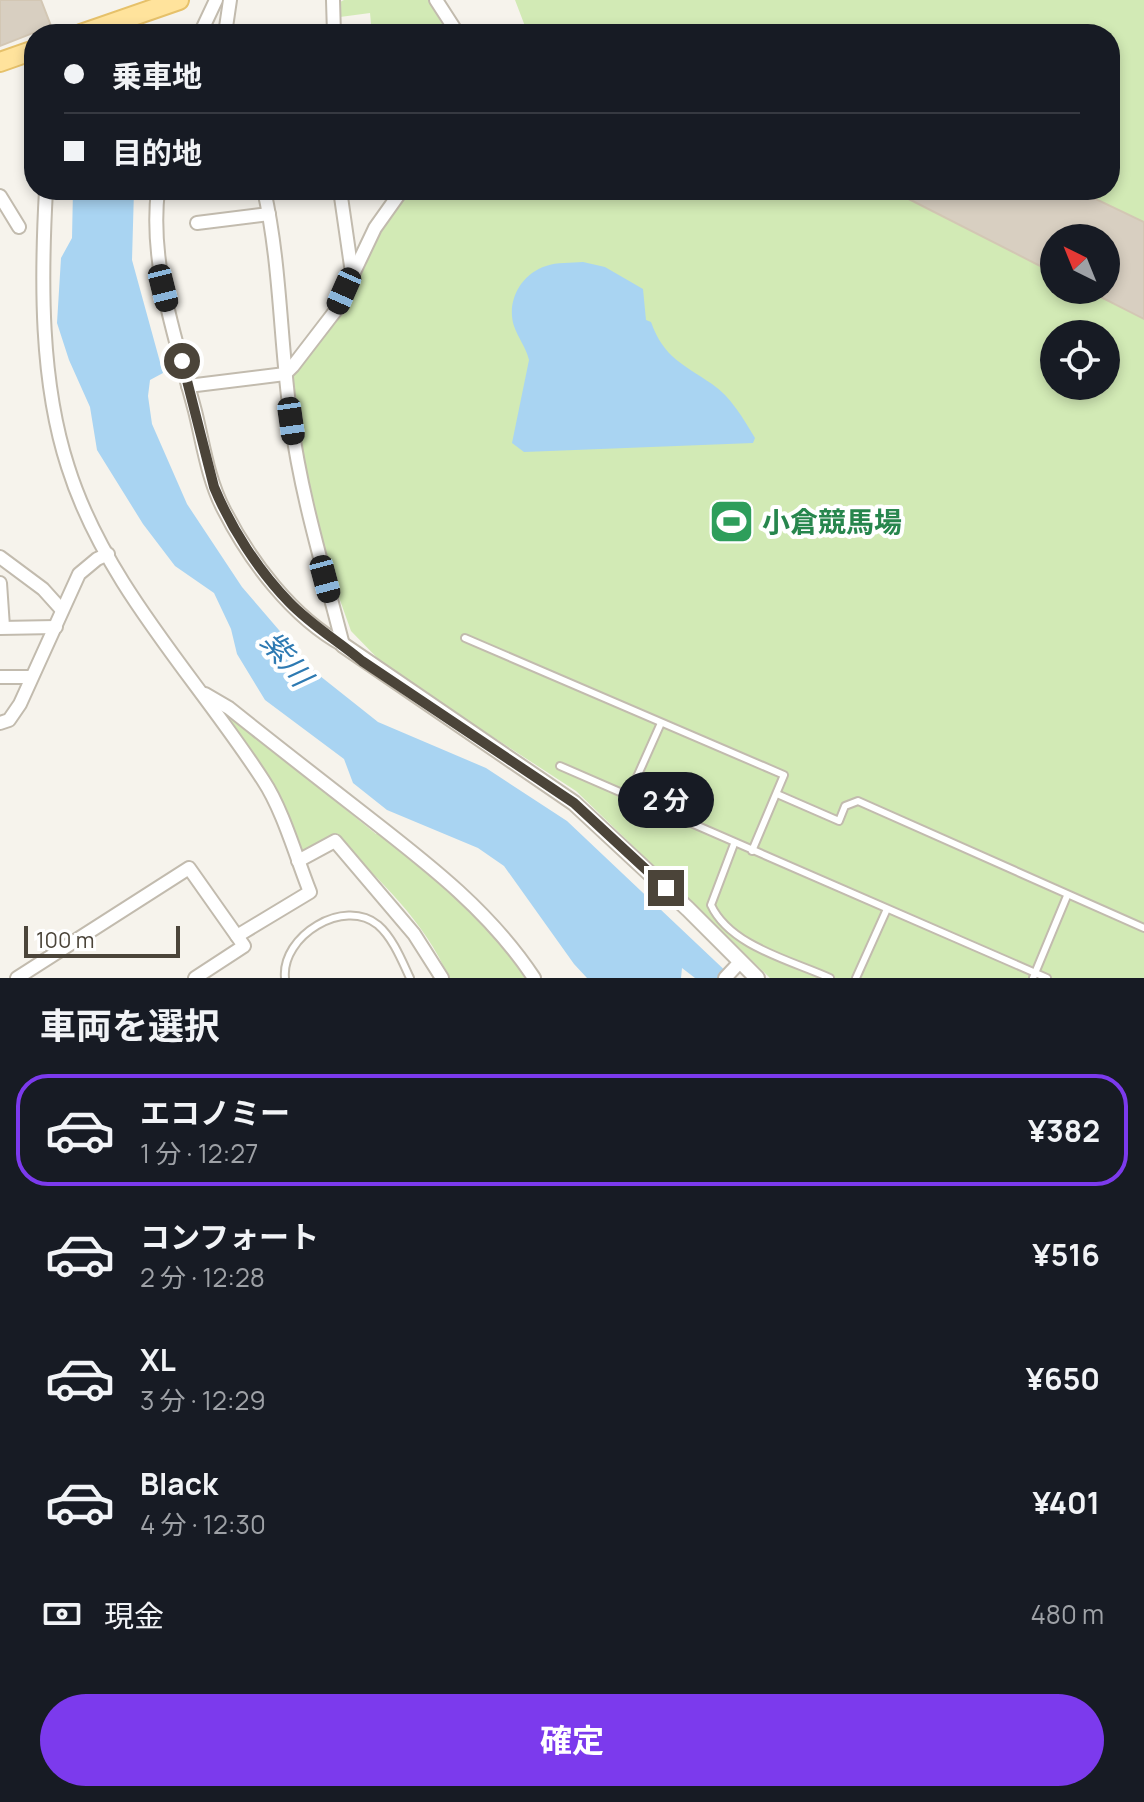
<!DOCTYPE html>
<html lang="ja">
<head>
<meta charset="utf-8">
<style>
  :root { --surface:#171b24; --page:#20242c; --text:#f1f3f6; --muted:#9ea1a6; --line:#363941; --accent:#7c3aed }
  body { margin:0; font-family:Manrope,"Noto Sans JP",sans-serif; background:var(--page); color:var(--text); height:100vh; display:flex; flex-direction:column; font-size:30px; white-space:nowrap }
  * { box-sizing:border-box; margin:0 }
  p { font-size:26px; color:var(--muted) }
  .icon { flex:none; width:44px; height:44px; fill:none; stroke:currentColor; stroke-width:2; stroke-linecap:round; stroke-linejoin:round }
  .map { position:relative; height:978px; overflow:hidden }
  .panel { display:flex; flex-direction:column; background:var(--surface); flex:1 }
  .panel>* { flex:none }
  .banner { position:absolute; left:24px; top:24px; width:1096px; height:176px; border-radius:32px; box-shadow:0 4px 12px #0003; display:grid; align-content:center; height:176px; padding:0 40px; background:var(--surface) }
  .needle { width:52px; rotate:317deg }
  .buttons { position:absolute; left:1040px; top:224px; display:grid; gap:16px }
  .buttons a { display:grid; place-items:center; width:80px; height:80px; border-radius:50%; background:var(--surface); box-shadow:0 4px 12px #0003; font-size:40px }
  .scale { position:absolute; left:24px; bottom:20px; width:156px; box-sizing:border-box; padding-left:8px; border:4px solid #4b4439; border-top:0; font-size:22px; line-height:28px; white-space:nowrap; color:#4b4439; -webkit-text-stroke:6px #fff; paint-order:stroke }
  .end { position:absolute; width:36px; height:36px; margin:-18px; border:10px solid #4b4439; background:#fff; box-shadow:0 0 0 4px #fff }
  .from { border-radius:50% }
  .bubble { position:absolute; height:56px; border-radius:28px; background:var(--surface); box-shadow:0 4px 12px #0003; font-size:26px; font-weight:700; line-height:56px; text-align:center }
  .car { position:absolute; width:24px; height:48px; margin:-24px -12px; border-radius:10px; box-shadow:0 0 6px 2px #0007; background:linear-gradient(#222 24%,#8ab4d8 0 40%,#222 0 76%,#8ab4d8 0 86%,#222 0) }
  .banner b { display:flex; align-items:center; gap:28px; height:76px; font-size:30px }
  .banner b+b { border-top:2px solid var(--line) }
  .banner i { width:20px; height:20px; background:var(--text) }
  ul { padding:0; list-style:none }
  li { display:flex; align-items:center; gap:24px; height:112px; margin:0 16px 12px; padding:0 24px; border:4px solid transparent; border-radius:32px }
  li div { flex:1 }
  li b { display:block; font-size:30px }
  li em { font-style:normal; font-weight:700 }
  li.selected { border-color:var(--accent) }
  li>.icon { width:72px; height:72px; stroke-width:1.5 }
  h2 { padding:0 40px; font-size:36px; line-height:96px }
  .pay { display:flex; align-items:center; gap:20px; height:88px; padding:0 40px; font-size:30px }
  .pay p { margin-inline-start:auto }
  .cta { display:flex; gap:16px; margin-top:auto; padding:16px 40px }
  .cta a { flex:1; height:92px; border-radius:48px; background:var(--accent); color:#fff; font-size:32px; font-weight:700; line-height:92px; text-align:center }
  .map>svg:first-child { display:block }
  .green { fill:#d2eab5; fill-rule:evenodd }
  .water { fill:#a9d4f2 }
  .building { fill:#d8cfc1; stroke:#d3c7b4; stroke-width:2 }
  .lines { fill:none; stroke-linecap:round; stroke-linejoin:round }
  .service-casing { stroke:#c2bbae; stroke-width:10 }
  .minor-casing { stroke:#c2bbae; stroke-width:16 }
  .tertiary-casing { stroke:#c2bbae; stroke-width:18 }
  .primary-casing { stroke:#e6c16a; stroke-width:22 }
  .service { stroke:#fff; stroke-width:6 }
  .minor { stroke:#fff; stroke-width:12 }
  .tertiary { stroke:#fff; stroke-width:14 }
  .primary { stroke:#ffe39c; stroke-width:18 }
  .route { stroke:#4b4439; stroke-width:10 }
  .labels { text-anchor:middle; stroke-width:8; stroke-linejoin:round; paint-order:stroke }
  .leisure-label { font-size:28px; font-weight:bold; fill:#27864d; stroke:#fff; text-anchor:start }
  .water-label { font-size:30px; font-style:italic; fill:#2e7ab2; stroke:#fff }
</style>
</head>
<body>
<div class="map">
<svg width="1144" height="978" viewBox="0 0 1144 978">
  <rect width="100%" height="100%" fill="#f6f3ec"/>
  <g class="green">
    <polygon points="344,0 432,0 445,23 420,34 372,34 370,13 340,17 340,2"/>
    <path d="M515,0H1144V978H770L576,791L387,668L351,631L331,575L304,469L291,384L292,376C335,317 366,251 407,190H1110V34H528ZM1054,238H1106V290H1054ZM1054,334H1106V386H1054Z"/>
    <path d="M221,708L376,834H382L437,876L494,934L531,978H449C425,921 379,880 336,837L300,853L219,710Z"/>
  </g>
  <g class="water">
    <polygon points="73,190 134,190 132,260 163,373 150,380 148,396 152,424 187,504 242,587 315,672 378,722 486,768 567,821 733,978 695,978 682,968 681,978 587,978 574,964 504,866 478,848 387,810 353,783 344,759 265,700 237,654 231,629 214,593 175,566 143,524 97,450 90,407 69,360 57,323 61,258 72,238"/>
    <path d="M583,262L605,267L643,289L646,320L651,322C664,358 683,364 712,384C731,397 743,418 755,438L753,443L524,452L512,443L529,360C526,347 518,338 514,326C506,301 521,274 546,266C557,262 571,263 583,262Z"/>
  </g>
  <g class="building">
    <polygon points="0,0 41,0 51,26 0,46"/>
    <polygon points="891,190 1077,190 1144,222 1144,319 1087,290 1106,290 1106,238 1054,238 1054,273"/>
  </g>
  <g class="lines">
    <defs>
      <g id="service">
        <polyline points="465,638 784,775 752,851"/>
        <polyline points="560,766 1047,978"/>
        <polyline points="777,794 839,821 845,806 858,801 1144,928"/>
        <polyline points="628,797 661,723"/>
        <path d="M734,844L711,905C730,946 790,960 830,978"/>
        <path d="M285,978C281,936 344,897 378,925C393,938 402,961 410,978"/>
        <polyline points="856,978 887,909"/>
        <polyline points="1033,978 1067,896"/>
      </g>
      <g id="minor">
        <polyline points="333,0 334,34"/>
        <polyline points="436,0 458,34"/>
        <polyline points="200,34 216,0"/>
        <polyline points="225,34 230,0"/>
        <path d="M46,190C41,280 40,381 68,467C105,585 197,678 263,780C283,810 296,857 310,892L237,936"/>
        <path d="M158,190C149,265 176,339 195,411C203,443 208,480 224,510C250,561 292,617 343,645"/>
        <path d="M264,190C281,265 280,344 291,420C301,496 324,570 343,645"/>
        <polyline points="340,190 352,273"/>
        <polyline points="0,196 19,227"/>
        <polyline points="197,223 269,214"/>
        <polyline points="188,386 285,374 293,366 336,310 375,228 402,190"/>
        <polyline points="0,557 43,589 61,609"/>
        <polyline points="0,583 3,627"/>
        <polyline points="0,628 56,627"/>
        <polyline points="0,677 31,677"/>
        <path d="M205,694L229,708C274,744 319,779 364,814C427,863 490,911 534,978"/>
        <polyline points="0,723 9,720 20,704 79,574 97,559 108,554"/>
        <polyline points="298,861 335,841 414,934 442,978"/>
        <polyline points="17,978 189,868 244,946 195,978"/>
        <polyline points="725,978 740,962"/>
      </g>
      <polyline id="tertiary" points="343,645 574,803 688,909 757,978"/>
      <g id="primary">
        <polyline points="81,34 179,0"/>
        <polyline points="0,62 34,50"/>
      </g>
    </defs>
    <use href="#service" class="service-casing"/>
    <use href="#minor" class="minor-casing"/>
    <use href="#tertiary" class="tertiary-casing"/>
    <use href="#primary" class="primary-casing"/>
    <use href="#service" class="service"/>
    <use href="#minor" class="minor"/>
    <use href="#tertiary" class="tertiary"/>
    <use href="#primary" class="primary"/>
  </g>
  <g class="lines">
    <path class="route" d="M182,361L214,487C231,528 258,570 289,602C311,625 338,641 362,661L574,803L666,888"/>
  </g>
  <defs>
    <symbol id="stadium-square" viewBox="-11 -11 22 22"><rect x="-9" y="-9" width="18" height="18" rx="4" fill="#2e9e5b" stroke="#fff"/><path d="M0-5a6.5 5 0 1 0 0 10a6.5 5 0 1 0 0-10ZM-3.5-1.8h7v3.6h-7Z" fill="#fff"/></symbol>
  </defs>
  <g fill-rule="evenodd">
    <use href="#stadium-square" x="706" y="496" width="51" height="51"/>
  </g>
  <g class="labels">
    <g class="leisure-label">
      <text x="762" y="532">小倉競馬場</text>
    </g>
    <g class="water-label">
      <text transform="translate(286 659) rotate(51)" y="10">紫川</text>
    </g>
  </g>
</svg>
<div class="buttons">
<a><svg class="needle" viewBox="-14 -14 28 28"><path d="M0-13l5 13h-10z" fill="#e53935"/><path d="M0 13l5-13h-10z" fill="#9ea1a6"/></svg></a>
<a><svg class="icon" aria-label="locate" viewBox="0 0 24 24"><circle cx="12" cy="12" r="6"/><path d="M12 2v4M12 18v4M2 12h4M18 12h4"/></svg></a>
</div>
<div class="scale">100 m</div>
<i class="end from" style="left:182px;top:361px"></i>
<i class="end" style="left:666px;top:888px"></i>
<div class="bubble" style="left:618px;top:772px;width:96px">2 分</div>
<i class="car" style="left:163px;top:288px;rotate:166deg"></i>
<i class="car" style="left:344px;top:291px;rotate:204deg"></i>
<i class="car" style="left:291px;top:421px;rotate:172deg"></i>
<i class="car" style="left:325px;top:579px;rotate:165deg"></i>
<div class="banner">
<b><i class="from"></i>乗車地</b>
<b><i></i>目的地</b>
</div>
</div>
<section class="panel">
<h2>車両を選択</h2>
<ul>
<li class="selected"><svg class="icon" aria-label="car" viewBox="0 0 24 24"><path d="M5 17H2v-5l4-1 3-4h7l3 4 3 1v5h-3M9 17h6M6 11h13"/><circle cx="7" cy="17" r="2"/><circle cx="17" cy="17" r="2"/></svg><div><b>エコノミー</b><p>1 分 · 12:27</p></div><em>¥382</em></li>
<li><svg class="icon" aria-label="car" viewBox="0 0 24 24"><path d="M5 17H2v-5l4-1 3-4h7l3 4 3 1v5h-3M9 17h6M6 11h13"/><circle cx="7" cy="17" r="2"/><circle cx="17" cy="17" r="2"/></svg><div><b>コンフォート</b><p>2 分 · 12:28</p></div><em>¥516</em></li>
<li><svg class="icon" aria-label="car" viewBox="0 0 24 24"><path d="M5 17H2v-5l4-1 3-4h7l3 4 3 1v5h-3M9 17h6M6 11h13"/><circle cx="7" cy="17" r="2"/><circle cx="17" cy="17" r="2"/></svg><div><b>XL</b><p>3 分 · 12:29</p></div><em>¥650</em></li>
<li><svg class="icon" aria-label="car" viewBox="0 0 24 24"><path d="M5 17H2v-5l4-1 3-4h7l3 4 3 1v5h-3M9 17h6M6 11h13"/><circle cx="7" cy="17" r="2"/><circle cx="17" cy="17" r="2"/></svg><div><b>Black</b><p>4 分 · 12:30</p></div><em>¥401</em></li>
</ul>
<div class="pay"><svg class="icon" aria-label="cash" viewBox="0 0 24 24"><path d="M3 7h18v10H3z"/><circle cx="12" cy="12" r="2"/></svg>現金<p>480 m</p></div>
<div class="cta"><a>確定</a></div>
</section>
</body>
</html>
